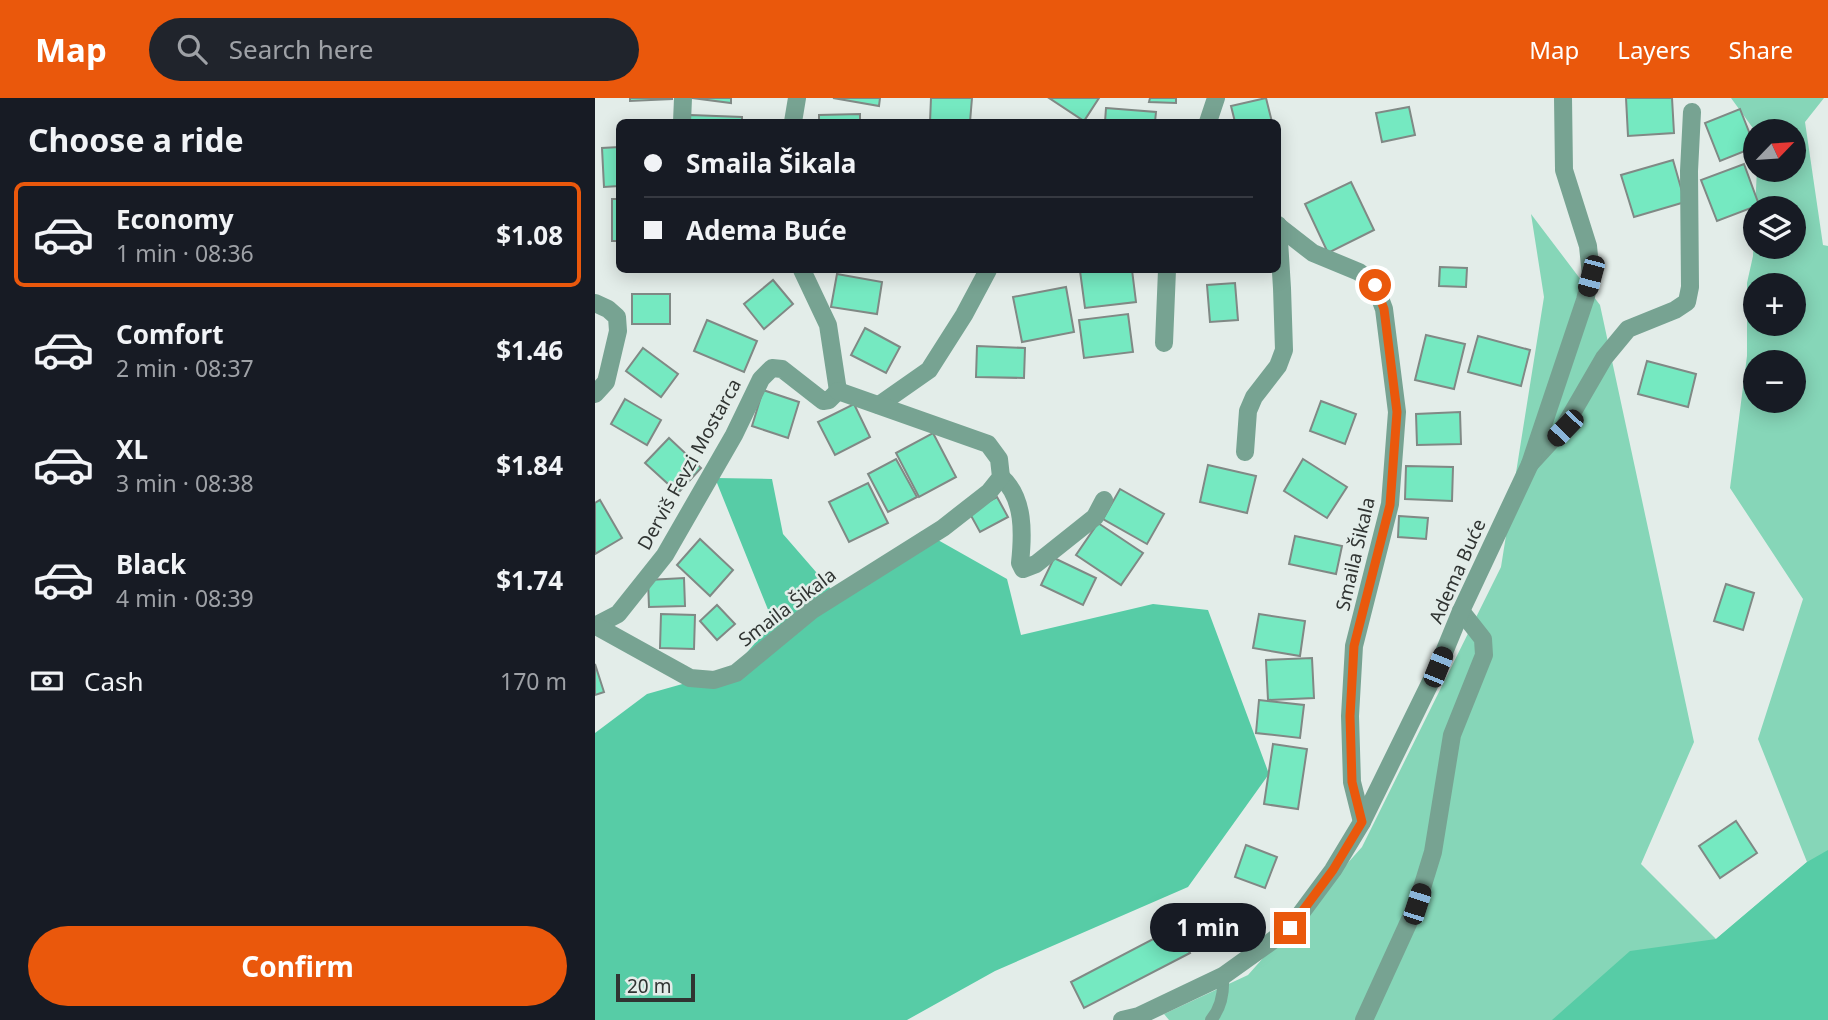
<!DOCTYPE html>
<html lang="en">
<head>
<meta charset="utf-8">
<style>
  :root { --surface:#171b24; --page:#20242c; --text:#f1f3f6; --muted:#9ea1a6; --line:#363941; --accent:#ea580c }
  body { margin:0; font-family:"Noto Sans",sans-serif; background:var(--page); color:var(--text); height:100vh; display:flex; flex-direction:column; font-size:26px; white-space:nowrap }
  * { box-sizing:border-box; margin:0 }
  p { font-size:23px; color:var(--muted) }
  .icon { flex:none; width:38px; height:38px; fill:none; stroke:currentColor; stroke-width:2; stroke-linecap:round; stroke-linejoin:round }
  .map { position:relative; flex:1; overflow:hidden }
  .sheet { display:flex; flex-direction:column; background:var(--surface); width:595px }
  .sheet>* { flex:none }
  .hud { position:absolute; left:21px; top:21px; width:665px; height:154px; border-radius:10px; box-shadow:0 4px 18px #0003; display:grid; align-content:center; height:154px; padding:0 28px; background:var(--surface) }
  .needle { width:46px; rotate:65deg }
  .buttons { position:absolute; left:1148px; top:21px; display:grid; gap:14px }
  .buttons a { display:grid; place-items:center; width:63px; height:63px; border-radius:50%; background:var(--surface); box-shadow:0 4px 18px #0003; font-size:35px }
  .scale { position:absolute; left:21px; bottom:18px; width:79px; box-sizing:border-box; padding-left:7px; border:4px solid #303432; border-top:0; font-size:19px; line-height:24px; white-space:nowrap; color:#303432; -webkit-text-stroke:5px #e3ede9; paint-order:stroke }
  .end { position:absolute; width:32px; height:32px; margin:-16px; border:9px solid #ea580c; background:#fff; box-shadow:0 0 0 4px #fff }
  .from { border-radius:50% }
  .bubble { position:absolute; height:49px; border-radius:24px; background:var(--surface); box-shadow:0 4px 18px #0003; font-size:23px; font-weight:700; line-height:49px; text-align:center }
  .car { position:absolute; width:21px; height:42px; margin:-21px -10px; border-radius:9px; box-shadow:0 0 5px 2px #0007; background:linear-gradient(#222 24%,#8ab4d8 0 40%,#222 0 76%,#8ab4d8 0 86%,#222 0) }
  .hud b { display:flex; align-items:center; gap:24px; height:66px; font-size:26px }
  .hud b+b { border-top:2px solid var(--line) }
  .hud i { width:18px; height:18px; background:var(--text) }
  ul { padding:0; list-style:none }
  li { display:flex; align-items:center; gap:21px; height:105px; margin:0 14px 10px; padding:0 14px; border:4px solid transparent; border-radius:10px }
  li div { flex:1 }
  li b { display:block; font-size:26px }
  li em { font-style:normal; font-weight:700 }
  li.active { border-color:var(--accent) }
  li>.icon { width:63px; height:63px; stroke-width:1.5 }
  h2 { padding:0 28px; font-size:32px; line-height:84px }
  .pay { display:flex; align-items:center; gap:18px; height:77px; padding:0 28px; font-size:26px }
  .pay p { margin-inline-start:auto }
  .cta { display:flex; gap:14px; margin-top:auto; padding:14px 28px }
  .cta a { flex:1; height:80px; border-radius:42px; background:var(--accent); color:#fff; font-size:28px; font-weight:700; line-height:80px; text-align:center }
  header { display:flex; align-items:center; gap:42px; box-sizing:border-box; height:98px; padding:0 35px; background:var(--accent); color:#fff }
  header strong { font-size:33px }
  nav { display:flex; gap:38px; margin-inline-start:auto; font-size:24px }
  .search { width:490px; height:63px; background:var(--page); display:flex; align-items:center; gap:18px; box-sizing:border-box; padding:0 24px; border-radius:38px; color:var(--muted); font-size:26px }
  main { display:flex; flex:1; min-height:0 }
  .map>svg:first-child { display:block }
  .green { fill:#86d6b8; fill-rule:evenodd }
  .forest { fill:#57cca6 }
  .building { fill:#75e9c1; stroke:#808985; stroke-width:2 }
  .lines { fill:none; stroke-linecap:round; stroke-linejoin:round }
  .service { stroke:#77a392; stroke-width:12 }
  .minor { stroke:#77a392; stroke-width:18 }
  .tertiary { stroke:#77a392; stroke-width:18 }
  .route { stroke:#ea580c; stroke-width:9 }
  .labels { text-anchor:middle; stroke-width:5; stroke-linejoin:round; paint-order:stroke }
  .street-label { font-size:19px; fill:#303432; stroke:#e3ede9 }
</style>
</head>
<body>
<header>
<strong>Map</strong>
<div class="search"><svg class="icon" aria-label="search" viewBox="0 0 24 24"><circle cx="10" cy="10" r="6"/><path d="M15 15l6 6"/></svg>Search here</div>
<nav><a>Map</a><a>Layers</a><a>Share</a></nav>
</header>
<main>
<section class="sheet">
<h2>Choose a ride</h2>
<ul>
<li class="active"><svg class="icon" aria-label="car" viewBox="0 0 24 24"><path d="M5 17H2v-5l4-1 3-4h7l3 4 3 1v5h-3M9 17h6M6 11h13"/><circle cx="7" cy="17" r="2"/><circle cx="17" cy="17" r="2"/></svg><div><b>Economy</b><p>1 min · 08:36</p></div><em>$1.08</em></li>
<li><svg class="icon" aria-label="car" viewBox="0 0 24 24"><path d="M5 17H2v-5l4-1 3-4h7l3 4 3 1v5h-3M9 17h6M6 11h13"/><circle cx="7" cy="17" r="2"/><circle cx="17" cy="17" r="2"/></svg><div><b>Comfort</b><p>2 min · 08:37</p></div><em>$1.46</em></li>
<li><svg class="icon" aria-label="car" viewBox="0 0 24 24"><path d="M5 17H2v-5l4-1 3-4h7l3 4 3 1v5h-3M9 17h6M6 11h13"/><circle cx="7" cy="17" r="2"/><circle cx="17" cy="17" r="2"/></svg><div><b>XL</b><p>3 min · 08:38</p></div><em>$1.84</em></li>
<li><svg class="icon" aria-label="car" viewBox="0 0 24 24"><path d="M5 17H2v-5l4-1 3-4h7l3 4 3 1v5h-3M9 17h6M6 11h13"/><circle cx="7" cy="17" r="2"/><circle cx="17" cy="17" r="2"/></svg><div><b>Black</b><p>4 min · 08:39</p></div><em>$1.74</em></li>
</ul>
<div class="pay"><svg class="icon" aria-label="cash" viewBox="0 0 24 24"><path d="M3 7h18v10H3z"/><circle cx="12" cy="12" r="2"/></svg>Cash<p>170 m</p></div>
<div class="cta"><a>Confirm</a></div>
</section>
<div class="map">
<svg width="1233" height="922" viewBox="0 0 1233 922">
  <rect width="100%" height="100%" fill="#e3ede9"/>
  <path class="green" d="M1136,0H1229L1210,24L1228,147L1233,148V922H574L569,916L653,877L767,749L906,469L949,199L936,116L1005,207L1099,644L1046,766L1121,841L1212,764L1163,641L1208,501L1135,390L1152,258V185L1158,158L1160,111V149H1199V110H1160L1162,72H1199V33H1160ZM1160,187H1199V226H1160ZM1160,264H1199V303H1160Z"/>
  <g class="forest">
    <polygon points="120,380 177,381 188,436 241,497 327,433 412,481 426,537 558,506 613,512 674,676 593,789 400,873 312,922 0,922 0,635 52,596 137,572 178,524"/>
    <polygon points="1233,752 1233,922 957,922 1035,853 1121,841 1212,764"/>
  </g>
  <g class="building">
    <polygon points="35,0 77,0 77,1 35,3"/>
    <polygon points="97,0 136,0 136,5"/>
    <polygon points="238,0 285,0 284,8"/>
    <polygon points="336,0 377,0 375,24 335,24"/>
    <polygon points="454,0 504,0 489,23"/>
    <polygon points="555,0 581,0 581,5 554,4"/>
    <polygon points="671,0 677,24 640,24 636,8"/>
    <polygon points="1031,0 1077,0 1079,35 1033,38"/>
    <polygon points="814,9 820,37 787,44 781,15"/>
    <polygon points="511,10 561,14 560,24 510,24"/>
    <polygon points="1145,11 1160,49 1125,63 1110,25"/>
    <polygon points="265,16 265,24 224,24 224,17"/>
    <polygon points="95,17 147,19 147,24 94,24"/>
    <polygon points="24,49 24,88 9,89 7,50"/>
    <polygon points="1078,62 1090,104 1039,119 1026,77"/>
    <polygon points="1149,66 1164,107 1122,123 1106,82"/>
    <polygon points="756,84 779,132 733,155 710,106"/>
    <rect x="17" y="101" width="7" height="42"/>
    <polygon points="845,169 872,170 871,189 844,188"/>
    <polygon points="496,172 537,172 541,204 490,210 485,173"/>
    <polygon points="242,176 287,184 282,216 236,209"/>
    <polygon points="178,182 198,206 169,231 149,206"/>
    <polygon points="640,185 643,222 615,224 612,187"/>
    <polygon points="471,189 479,234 427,244 418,199"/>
    <rect x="37" y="196" width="38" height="30"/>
    <polygon points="533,216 538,254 489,260 484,222"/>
    <polygon points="112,222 162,243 149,274 99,253"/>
    <polygon points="270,230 305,249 291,275 256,257"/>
    <polygon points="831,237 870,246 859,291 820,282"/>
    <polygon points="883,238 935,252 926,288 873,274"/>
    <polygon points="382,248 430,250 429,280 381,279"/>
    <polygon points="48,250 83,276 66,299 31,273"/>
    <polygon points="1052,263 1101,276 1093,309 1043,296"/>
    <polygon points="168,292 204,304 193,340 157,328"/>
    <polygon points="30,301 66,322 52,347 16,326"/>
    <polygon points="726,303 761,316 750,346 715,333"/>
    <polygon points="259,306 275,339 240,357 223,324"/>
    <polygon points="865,314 866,346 822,347 821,316"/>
    <polygon points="338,335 361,379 324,399 301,355"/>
    <polygon points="74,340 106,370 83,395 50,365"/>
    <polygon points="301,361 322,399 293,414 273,376"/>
    <polygon points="708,361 752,389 732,420 689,393"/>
    <polygon points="613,367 661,378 652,415 605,404"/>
    <polygon points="811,368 858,369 857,403 810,401"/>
    <polygon points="273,385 293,425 254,444 234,404"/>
    <polygon points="525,391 569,416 552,446 508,421"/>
    <polygon points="402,399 413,419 385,434 374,414"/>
    <polygon points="5,402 27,440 0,456 0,405"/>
    <polygon points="804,418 833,420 831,441 803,439"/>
    <polygon points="503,425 548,455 526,487 481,457"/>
    <polygon points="700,438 747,448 741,476 694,466"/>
    <polygon points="105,441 138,472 115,498 82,467"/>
    <polygon points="459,460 501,480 488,507 446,487"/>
    <polygon points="89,480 90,508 54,509 53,482"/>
    <polygon points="1131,486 1159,495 1148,532 1119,523"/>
    <polygon points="122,507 140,526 122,542 105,523"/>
    <polygon points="66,516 100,517 99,551 65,550"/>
    <polygon points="664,516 710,523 705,558 658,550"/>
    <polygon points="717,560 719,600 673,602 671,562"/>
    <polygon points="0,566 9,594 0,597"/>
    <polygon points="664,602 709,607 705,640 661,635"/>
    <polygon points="678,646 712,651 703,711 669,706"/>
    <polygon points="1141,723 1162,755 1125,780 1104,748"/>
    <polygon points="651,747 682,759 670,790 640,779"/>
    <polygon points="581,829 595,855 489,910 476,884"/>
  </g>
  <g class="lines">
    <path class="service" d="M616,922C627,909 629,894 628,878"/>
    <g class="minor">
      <polyline points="87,24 88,0"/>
      <polyline points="198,24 202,0"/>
      <polyline points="613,24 621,0"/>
      <polyline points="682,127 718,155 764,174 780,187 789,211 802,314 795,406 759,548 755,618 757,684 767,724"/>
      <polyline points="207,172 233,227 243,293"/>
      <polyline points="0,205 13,211 22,219 23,233 11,284 0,296"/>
      <polyline points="569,245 572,172"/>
      <polyline points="284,307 334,272 369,217 393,172"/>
      <polyline points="650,354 653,313 659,299 683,268 689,252 687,190 683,127"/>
      <polyline points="935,366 969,329 1009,260 1033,231 1080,212 1092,204 1095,189 1094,73 1097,14"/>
      <path d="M406,379C430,400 428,437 425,465L428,471L441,466L500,419L509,402"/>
      <polyline points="0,528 23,516 70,457 139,337 166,281 177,270 187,271 228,303 234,302 243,293"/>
      <polyline points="1,528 95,580 119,582 141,575 216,513 348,430 394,394 406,379 404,361 393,346 243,293"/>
      <polyline points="769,922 822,806 838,754 857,637 889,557 888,541 866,513"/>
    </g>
    <polyline class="tertiary" points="527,922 544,918 628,878 695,830 738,772 767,724 843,569 866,513 935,366 990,202 996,178 993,148 969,72 968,0"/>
  </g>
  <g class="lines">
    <polyline class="route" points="695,830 738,772 767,724 757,684 755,618 759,548 795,407 802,314 789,211 780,187"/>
  </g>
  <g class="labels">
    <g class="street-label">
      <text transform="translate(94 366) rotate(-61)" y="7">Derviš Fevzi Mostarca</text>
      <text transform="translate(760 456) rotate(-77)" y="7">Smaila Šikala</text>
      <text transform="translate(862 473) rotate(-66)" y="7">Adema Buće</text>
      <text transform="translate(192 509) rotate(-37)" y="7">Smaila Šikala</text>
    </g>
  </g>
</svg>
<div class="buttons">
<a><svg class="needle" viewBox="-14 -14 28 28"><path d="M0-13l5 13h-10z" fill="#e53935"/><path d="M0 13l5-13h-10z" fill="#9ea1a6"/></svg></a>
<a><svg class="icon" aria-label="layers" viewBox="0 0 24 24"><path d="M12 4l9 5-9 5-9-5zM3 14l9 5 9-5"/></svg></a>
<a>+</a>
<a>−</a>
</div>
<div class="scale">20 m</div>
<i class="end from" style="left:780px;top:187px"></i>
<i class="end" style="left:695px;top:830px"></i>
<div class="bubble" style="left:555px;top:805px;width:116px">1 min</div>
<i class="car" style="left:996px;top:178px;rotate:195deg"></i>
<i class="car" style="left:970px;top:330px;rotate:224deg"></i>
<i class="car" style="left:843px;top:569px;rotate:22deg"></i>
<i class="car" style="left:822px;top:806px;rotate:18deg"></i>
<div class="hud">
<b><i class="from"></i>Smaila Šikala</b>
<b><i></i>Adema Buće</b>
</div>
</div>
</main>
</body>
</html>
